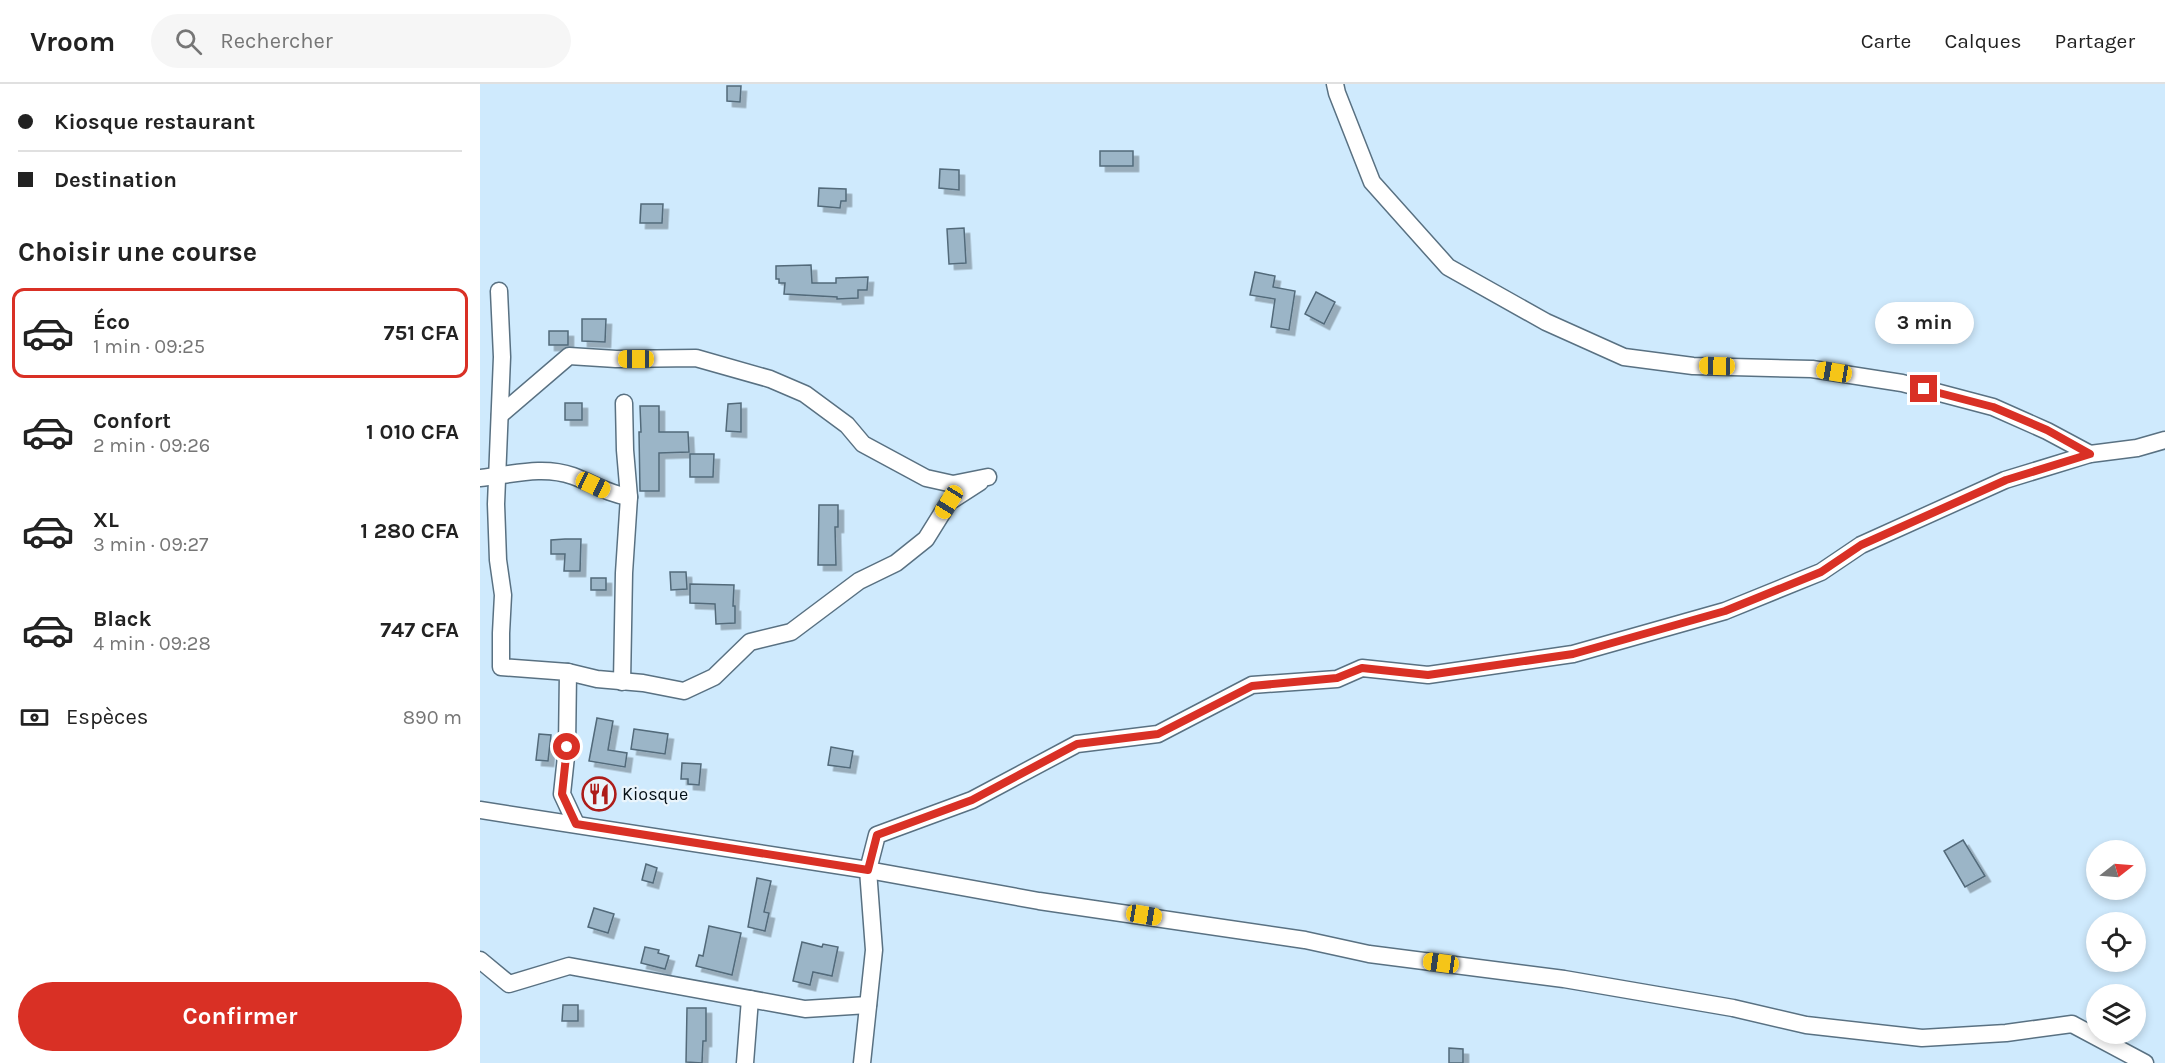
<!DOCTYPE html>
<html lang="fr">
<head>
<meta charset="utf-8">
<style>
  :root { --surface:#fff; --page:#f6f6f6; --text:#222; --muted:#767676; --line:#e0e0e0; --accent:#d93025 }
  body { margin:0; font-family:Karla,sans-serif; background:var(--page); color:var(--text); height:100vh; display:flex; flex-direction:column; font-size:22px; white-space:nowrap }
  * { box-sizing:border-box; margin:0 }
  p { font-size:20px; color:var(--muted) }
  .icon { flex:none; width:33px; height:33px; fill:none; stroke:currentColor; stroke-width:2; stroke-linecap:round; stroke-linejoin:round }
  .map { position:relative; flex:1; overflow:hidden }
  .side { display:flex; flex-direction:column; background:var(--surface); width:480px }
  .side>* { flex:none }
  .hud { display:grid; align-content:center; height:132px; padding:0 18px; background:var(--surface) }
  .needle { width:39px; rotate:73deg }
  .fabs { position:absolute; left:1606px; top:756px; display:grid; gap:12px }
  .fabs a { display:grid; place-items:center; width:60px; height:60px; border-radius:50%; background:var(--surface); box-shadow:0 3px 9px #0003; font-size:30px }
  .end { position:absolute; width:27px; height:27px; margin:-14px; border:8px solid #d93025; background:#fff; box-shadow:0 0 0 3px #fff }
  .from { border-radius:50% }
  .bubble { position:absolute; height:42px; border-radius:21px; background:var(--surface); box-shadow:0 3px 9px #0003; font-size:20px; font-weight:700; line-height:42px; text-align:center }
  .car { position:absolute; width:18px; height:36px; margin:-18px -9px; border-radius:8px; box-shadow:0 0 4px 2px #0007; background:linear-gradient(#f5c518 24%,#345 0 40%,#f5c518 0 76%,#345 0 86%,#f5c518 0) }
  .hud b { display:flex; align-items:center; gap:21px; height:57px; font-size:22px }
  .hud b+b { border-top:2px solid var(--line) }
  .hud i { width:15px; height:15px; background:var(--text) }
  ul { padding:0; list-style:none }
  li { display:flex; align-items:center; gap:18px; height:90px; margin:0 12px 9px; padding:0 6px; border:3px solid transparent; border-radius:12px }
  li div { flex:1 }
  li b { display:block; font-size:22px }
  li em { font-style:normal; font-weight:700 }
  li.current { border-color:var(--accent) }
  li>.icon { width:54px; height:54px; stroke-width:1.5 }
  h2 { padding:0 18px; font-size:27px; line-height:72px }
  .pay { display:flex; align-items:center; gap:15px; height:66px; padding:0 18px; font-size:22px }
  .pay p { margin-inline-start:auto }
  .action { display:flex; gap:12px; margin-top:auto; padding:12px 18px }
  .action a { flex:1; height:69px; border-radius:36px; background:var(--accent); color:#fff; font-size:24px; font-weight:700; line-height:69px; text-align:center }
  header { display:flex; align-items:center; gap:36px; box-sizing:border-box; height:84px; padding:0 30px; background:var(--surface); border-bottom:2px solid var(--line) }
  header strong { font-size:28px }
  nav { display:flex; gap:33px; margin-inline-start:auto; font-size:21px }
  .search { width:420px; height:54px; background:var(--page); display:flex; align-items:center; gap:15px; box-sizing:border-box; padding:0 21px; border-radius:33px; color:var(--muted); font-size:22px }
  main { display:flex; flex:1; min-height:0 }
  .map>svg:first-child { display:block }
  .building { fill:#9bb5c7; stroke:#526a7a; stroke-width:1.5; filter:url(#shadow) }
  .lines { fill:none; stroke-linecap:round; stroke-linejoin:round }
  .street-casing { stroke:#597182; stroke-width:19 }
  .street { stroke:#fff; stroke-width:16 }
  .route { stroke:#d93025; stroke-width:8 }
  .labels { text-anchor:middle; stroke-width:4.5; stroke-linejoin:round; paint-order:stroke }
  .poi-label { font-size:18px; fill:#071117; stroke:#eaf5fc; text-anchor:start }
</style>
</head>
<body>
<header>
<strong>Vroom</strong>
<div class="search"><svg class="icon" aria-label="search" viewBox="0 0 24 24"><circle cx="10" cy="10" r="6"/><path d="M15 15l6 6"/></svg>Rechercher</div>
<nav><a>Carte</a><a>Calques</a><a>Partager</a></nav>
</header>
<main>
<section class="side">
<div class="hud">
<b><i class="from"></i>Kiosque restaurant</b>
<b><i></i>Destination</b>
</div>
<h2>Choisir une course</h2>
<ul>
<li class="current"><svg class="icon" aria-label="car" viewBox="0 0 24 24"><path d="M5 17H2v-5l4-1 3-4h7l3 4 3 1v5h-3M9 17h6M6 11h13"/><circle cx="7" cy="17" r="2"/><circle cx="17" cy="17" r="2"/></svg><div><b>Éco</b><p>1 min · 09:25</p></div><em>751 CFA</em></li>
<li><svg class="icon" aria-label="car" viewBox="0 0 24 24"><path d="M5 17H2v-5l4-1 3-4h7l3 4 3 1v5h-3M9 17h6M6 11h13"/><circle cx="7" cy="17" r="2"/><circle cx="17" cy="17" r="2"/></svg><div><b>Confort</b><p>2 min · 09:26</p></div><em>1 010 CFA</em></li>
<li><svg class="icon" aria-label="car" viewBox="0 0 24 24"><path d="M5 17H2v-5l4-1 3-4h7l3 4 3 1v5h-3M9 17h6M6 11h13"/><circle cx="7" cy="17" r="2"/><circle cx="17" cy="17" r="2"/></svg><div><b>XL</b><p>3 min · 09:27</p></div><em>1 280 CFA</em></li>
<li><svg class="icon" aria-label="car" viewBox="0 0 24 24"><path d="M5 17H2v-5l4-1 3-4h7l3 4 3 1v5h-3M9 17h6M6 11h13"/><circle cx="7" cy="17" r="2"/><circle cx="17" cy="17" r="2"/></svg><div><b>Black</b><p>4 min · 09:28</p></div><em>747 CFA</em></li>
</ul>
<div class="pay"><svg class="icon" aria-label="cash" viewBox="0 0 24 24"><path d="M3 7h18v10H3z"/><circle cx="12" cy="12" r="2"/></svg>Espèces<p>890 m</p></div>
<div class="action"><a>Confirmer</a></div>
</section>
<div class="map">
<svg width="1685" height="979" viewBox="0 0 1685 979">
  <defs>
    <filter id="shadow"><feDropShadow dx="5.5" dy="5.5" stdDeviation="0" flood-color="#0004"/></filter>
  </defs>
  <rect width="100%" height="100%" fill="#cfeafd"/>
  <g class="building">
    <polygon points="247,2 261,2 260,18 247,17"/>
    <rect x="620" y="67" width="33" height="15"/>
    <polygon points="460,85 479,86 479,106 459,104"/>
    <polygon points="339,104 366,105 366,117 361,117 360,124 338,122"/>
    <polygon points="161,120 183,120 182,139 160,139"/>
    <polygon points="484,144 486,179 469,180 467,145"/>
    <polygon points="331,181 332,199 356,199 356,194 388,193 387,206 378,206 378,214 357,215 357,213 304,210 305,199 299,199 299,195 296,195 296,182"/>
    <polygon points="775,188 795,192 793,203 815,207 809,246 791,243 795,215 770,211"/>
    <polygon points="836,208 855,218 844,240 825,230"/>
    <polygon points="102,235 126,235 125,258 102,257"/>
    <rect x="69" y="247" width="19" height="14"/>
    <rect x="85" y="319" width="17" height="17"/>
    <polygon points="261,319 261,348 246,347 248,320"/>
    <polygon points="160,322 179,322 179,348 208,348 209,368 179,369 179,407 160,407 159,348 161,348"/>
    <polygon points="210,370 234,370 233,393 210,393"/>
    <polygon points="339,421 358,421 358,443 355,443 356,481 338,481"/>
    <polygon points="85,455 101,455 100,487 84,487 85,470 71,470 71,456"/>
    <polygon points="190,488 206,488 207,505 191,506"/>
    <rect x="111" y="494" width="15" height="12"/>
    <polygon points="210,500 254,501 253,522 255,522 255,539 236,540 235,520 210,519"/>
    <polygon points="117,634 133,637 128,666 147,669 145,683 109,677"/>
    <polygon points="154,645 188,650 185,670 151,665"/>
    <polygon points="59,650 71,651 68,677 56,676"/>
    <polygon points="351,663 373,667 370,684 348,681"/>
    <polygon points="202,679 221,680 219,701 208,700 208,695 201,695"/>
    <polygon points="1483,756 1505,792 1485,803 1464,767"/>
    <polygon points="166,780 177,784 173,799 162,796"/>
    <polygon points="277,794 291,797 284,828 289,829 285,847 268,843"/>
    <polygon points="114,824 134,830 128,849 108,843"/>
    <polygon points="229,842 261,849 252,891 216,882 219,871 223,872"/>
    <polygon points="322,858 342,863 343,860 358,863 352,892 333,888 330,901 313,897"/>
    <polygon points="165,863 179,866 178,869 189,872 185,885 161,879"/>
    <polygon points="83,921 98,921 98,937 82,937"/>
    <polygon points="207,924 226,924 226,957 223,957 222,979 206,978"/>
    <polygon points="969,964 983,965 983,979 969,979"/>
  </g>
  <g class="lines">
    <defs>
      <g id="street">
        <polyline points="855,0 857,9 892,98 968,183 1066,238 1144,273 1213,282 1332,285 1422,299 1513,323 1567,347 1610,370"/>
        <polyline points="19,207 22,273 16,420 18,476 23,511 21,549 21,583 88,588 87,663 82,710 96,740"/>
        <polyline points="20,331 89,272 136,275 216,274 290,295 325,310 367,341 383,360 446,394 473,400 508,393"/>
        <path d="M0,394C31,391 62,381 93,392C112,399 128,410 149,413"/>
        <polyline points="88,588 117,595 163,599 204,607 234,593 270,558 311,548 379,497 416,479 446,455 469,418 500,398"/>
        <polyline points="142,598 144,489 149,413 145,366 144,319"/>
        <polyline points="0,726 388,786 559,817 825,856 889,870 1084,895 1253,924 1326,941 1442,954 1526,949 1592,940 1665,979"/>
        <polyline points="0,876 29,900 89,882 325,925 388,921"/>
        <polyline points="265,979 270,915"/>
        <polyline points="382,979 394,866 388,786 397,751 492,716 597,660 678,650 772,601 857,595 882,584 948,591 1093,570 1245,527 1341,488 1381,461 1525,396 1610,370 1657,364 1685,356"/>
      </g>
    </defs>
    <use href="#street" class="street-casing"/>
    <use href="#street" class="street"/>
  </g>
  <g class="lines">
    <polyline class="route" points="87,663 82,710 96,740 388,786 397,751 492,716 597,660 678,650 772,602 857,594 882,584 948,591 1093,570 1245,527 1341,488 1381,461 1526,396 1610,370 1567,346 1513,323 1444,305"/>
  </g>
  <defs>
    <symbol id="restaurant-ring" viewBox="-11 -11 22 22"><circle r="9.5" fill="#eaf5fc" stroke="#ad1c19" stroke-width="1.5"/><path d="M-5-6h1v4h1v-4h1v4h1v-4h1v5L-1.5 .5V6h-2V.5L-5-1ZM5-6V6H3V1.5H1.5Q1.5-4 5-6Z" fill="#ad1c19"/></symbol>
  </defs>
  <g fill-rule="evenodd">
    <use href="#restaurant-ring" x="100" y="691" width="38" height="38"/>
  </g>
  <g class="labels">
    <g class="poi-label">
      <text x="142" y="716">Kiosque</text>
    </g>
  </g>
</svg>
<div class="fabs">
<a><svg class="needle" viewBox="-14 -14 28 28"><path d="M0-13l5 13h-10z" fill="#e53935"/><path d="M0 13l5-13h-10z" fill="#767676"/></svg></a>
<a><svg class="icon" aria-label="locate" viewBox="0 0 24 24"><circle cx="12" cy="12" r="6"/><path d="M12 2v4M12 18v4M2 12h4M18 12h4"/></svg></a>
<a><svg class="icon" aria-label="layers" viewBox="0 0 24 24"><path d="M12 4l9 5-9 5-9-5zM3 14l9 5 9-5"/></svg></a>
</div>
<i class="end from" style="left:87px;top:663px"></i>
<i class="end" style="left:1444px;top:305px"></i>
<div class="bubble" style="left:1395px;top:218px;width:99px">3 min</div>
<i class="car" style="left:156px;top:275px;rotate:270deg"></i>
<i class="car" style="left:1237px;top:282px;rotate:271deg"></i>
<i class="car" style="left:1354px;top:288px;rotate:279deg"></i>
<i class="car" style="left:113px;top:401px;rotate:115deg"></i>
<i class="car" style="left:469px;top:418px;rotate:212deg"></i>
<i class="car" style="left:664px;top:831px;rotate:99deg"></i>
<i class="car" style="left:961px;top:879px;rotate:278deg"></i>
</div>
</main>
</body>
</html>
